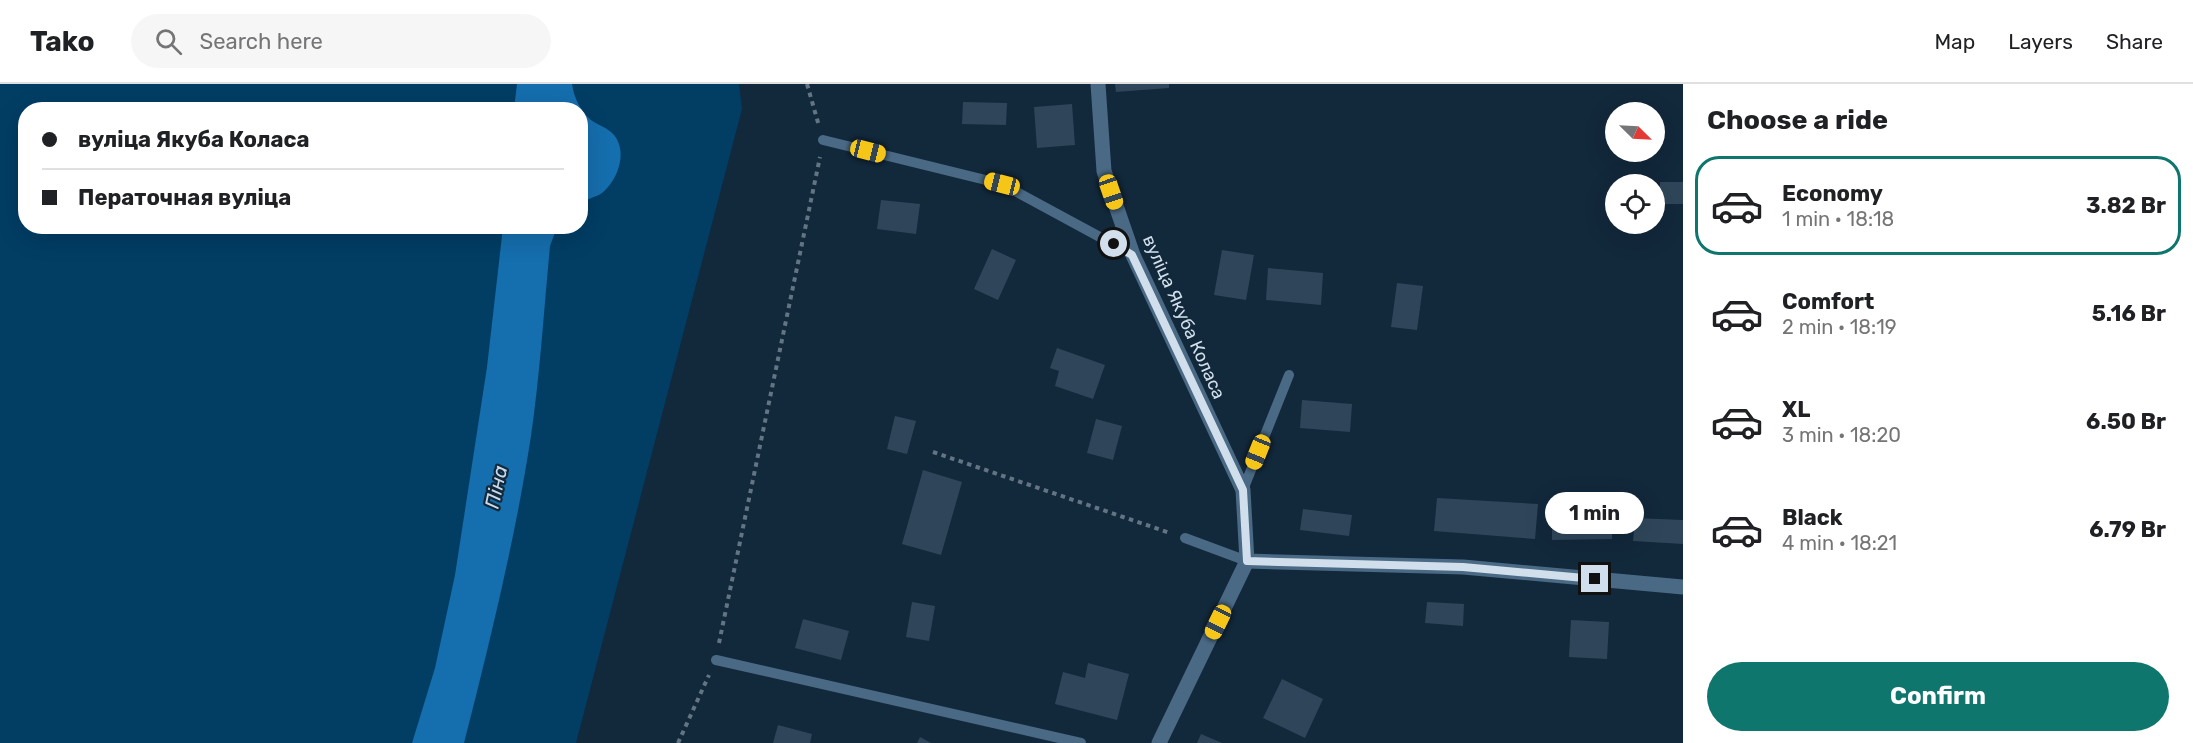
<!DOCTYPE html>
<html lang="en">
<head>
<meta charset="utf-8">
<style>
  :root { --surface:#fff; --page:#f6f6f6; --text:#202124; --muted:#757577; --line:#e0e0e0; --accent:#0f766e }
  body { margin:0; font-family:Rubik,sans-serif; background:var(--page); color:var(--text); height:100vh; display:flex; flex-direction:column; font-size:22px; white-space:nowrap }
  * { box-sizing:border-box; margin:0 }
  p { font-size:20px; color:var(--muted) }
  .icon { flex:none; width:33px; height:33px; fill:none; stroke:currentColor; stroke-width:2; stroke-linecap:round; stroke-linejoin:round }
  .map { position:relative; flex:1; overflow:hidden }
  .sheet { display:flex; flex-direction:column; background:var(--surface); width:510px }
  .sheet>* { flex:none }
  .hud { position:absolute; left:18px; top:18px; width:570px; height:132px; border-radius:24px; box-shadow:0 6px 24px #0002; display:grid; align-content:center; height:132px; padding:0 24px; background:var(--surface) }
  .needle { width:39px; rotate:114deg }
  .buttons { position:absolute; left:1605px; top:18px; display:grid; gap:12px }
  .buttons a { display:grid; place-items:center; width:60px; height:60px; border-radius:50%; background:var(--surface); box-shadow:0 6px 24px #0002; font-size:30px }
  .end { position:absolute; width:27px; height:27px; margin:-14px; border:8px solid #d1deeb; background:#111; box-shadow:0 0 0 3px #111 }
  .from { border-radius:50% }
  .bubble { position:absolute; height:42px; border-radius:21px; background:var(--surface); box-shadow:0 6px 24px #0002; font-size:20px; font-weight:700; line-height:42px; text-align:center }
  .car { position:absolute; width:18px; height:36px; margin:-18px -9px; border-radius:8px; box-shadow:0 0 4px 2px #0007; background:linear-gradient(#f5c518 24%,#345 0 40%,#f5c518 0 76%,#345 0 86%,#f5c518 0) }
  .hud b { display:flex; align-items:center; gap:21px; height:57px; font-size:22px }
  .hud b+b { border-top:2px solid var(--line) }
  .hud i { width:15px; height:15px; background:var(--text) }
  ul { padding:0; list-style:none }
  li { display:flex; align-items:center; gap:18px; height:99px; margin:0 12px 9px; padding:0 12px; border:3px solid transparent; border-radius:24px }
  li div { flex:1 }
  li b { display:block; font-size:22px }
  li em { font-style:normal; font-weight:700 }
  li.current { border-color:var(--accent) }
  li>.icon { width:54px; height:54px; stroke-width:1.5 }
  h2 { padding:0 24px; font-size:27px; line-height:72px }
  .action { display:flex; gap:12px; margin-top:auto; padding:12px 24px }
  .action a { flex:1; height:69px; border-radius:36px; background:var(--accent); color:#fff; font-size:24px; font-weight:700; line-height:69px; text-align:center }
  header { display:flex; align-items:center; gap:36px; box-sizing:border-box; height:84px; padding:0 30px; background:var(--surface); border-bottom:2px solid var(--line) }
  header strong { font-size:28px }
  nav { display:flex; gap:33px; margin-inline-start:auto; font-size:21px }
  .search { width:420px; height:54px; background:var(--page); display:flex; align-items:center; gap:15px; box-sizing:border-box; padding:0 21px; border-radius:33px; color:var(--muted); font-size:22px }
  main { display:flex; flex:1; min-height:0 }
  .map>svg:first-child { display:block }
  .green { fill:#023d64; fill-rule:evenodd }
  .water { fill:#156ead }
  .building { fill:#2f465a }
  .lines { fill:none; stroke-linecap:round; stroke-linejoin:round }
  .path { stroke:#637585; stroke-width:4; stroke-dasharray:4.5 4.5; stroke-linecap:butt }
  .lane { stroke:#4a6984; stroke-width:10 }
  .street { stroke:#4a6984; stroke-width:15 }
  .route { stroke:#d1deeb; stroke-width:8 }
  .labels { text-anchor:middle; stroke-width:4.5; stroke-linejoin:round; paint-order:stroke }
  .street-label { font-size:18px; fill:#d1deeb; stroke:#12283b }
  .water-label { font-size:20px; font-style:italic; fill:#c8dbec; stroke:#12283b }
</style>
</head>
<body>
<header>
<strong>Tako</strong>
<div class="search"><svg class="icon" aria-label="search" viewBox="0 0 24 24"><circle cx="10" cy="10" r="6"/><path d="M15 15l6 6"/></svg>Search here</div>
<nav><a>Map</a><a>Layers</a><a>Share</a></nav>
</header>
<main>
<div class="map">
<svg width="1683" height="659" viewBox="0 0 1683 659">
  <rect width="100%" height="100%" fill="#12283b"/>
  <path class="green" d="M0,0H739L742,25L576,659H0ZM26,26H580V142H26Z"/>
  <g class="water">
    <path d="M517,0H572C574,14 581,28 591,36C599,42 607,43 614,51C628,68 618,96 602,109C596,113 587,115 581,118L580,26L514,25Z"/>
    <path d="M503,143H557L550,162C544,225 540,290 531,352C515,456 490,557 464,659H412L435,584L455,491L487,283Z"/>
  </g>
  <g class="building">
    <polygon points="1115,0 1169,0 1169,4 1116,8"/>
    <polygon points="963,18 1007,19 1006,41 962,40"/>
    <polygon points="1072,20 1075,61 1037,64 1034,23"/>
    <rect x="1660" y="98" width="23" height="22"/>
    <polygon points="881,116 920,120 916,150 877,145"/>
    <polygon points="992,165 1016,176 998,216 974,205"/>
    <polygon points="1222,166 1254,171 1246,216 1214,211"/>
    <polygon points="1268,184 1323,189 1321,221 1266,216"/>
    <polygon points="1397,199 1423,202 1417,246 1391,243"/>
    <polygon points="1057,264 1105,281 1093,315 1055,302 1059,287 1050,284"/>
    <polygon points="1302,316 1352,320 1350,348 1300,344"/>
    <polygon points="895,332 916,337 907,370 887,365"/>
    <polygon points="1096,335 1122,342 1113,376 1087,369"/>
    <polygon points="923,386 962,398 941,471 902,460"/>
    <polygon points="1437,414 1538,420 1535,455 1434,447"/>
    <polygon points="1303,425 1352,431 1349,452 1300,446"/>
    <polygon points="1612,425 1612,455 1552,456 1552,426"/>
    <polygon points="1635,434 1683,436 1683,460 1633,457"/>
    <polygon points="912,518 935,522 929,557 906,553"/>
    <polygon points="1427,518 1464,520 1463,542 1425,539"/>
    <polygon points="803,535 849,547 841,576 795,564"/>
    <polygon points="1571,536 1609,538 1607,575 1569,573"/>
    <polygon points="1088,579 1129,590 1117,636 1055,620 1063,588 1085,594"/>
    <polygon points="1282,595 1323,615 1305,654 1263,634"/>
    <polygon points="778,641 812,650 810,659 773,659"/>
    <polygon points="1201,650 1222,659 1197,659"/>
    <polygon points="920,653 931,659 917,659"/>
  </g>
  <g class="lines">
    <g class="path">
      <polyline points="807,0 819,42"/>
      <polyline points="933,368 1170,449"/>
      <polyline points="719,559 820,73"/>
      <polyline points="678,659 709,591"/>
    </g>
    <g class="lane">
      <polyline points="823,56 1002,100 1133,171"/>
      <polyline points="1243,406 1289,291"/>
      <polyline points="1185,454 1247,477"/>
      <polyline points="716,576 1081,659"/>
    </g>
    <g class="street">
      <polyline points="1098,0 1104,87 1133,171 1243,406 1247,477 1159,659"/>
      <polyline points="1247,477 1463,483 1683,503"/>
    </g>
  </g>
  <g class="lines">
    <polyline class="route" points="1114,160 1132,171 1243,406 1247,477 1463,483 1595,495"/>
  </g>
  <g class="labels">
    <g class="street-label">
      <text transform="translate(1184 233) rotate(66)" y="6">вуліца Якуба Коласа</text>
    </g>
    <g class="water-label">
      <text transform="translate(496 403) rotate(-78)" y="7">Піна</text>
    </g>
  </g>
</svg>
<div class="buttons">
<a><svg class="needle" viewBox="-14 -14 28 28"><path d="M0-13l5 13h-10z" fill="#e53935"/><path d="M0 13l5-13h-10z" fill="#757577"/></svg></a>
<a><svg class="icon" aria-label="locate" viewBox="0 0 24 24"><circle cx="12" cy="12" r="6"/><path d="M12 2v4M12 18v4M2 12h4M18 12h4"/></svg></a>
</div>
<i class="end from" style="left:1114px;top:160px"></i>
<i class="end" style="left:1595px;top:495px"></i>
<div class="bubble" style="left:1545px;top:408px;width:99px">1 min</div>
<i class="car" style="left:868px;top:67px;rotate:104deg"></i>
<i class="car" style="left:1002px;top:100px;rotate:284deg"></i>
<i class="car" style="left:1111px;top:108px;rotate:161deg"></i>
<i class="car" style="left:1258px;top:368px;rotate:202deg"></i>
<i class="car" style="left:1218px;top:538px;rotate:206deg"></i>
<div class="hud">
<b><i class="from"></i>вуліца Якуба Коласа</b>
<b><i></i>Ператочная вуліца</b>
</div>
</div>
<section class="sheet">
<h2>Choose a ride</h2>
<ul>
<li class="current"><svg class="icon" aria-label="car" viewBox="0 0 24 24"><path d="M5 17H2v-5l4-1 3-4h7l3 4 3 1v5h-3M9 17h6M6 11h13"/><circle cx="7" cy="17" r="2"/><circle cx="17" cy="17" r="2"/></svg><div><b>Economy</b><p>1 min · 18:18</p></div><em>3.82 Br</em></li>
<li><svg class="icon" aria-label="car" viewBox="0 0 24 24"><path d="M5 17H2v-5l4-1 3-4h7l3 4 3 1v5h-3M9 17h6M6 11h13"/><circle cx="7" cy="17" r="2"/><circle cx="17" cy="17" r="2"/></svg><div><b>Comfort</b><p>2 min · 18:19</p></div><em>5.16 Br</em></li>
<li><svg class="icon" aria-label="car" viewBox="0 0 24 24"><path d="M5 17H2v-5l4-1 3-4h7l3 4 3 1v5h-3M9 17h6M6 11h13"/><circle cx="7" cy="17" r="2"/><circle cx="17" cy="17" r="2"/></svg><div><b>XL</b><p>3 min · 18:20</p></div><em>6.50 Br</em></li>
<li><svg class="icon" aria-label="car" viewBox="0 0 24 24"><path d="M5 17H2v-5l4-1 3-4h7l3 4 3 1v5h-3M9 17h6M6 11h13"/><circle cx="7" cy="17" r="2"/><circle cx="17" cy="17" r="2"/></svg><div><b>Black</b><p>4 min · 18:21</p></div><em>6.79 Br</em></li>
</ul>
<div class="action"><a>Confirm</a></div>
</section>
</main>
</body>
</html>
